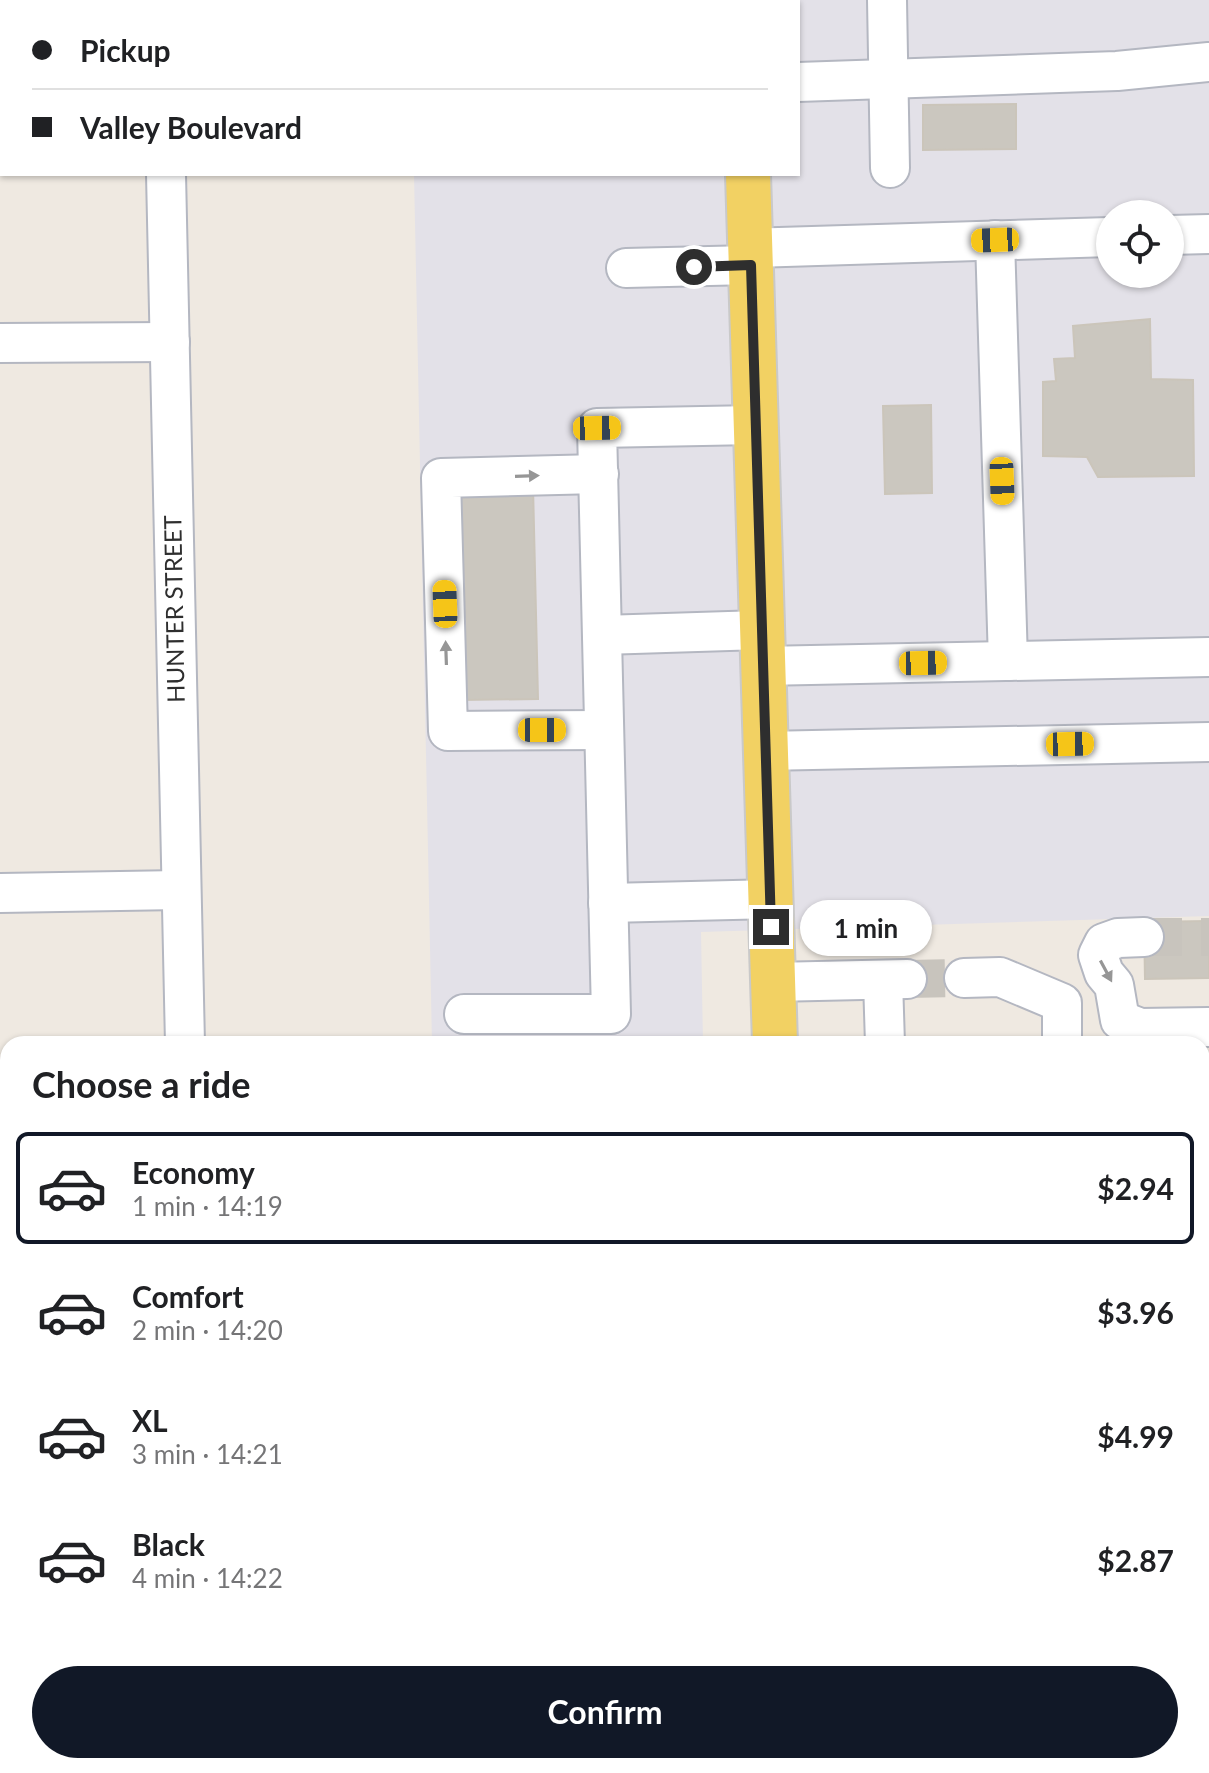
<!DOCTYPE html>
<html lang="en">
<head>
<meta charset="utf-8">
<style>
  :root { --surface:#fff; --page:#f2f2f2; --text:#202124; --muted:#757577; --line:#e0e0e0; --accent:#111827 }
  body { margin:0; font-family:Lato,sans-serif; background:var(--page); color:var(--text); height:100vh; display:flex; flex-direction:column; font-size:30px; white-space:nowrap }
  * { box-sizing:border-box; margin:0 }
  p { font-size:26px; color:var(--muted) }
  .icon { flex:none; width:44px; height:44px; fill:none; stroke:currentColor; stroke-width:2; stroke-linecap:round; stroke-linejoin:round }
  .map { position:relative; flex:1; overflow:hidden }
  .panel { position:absolute; left:0px; top:1036px; width:1210px; height:738px; display:flex; flex-direction:column; background:var(--surface); border-radius:24px 24px 0 0; box-shadow:0 2px 6px #0004 }
  .panel>* { flex:none }
  .banner { position:absolute; left:0px; top:0px; width:800px; height:176px; box-shadow:0 2px 6px #0004; display:grid; align-content:center; height:176px; padding:0 32px; background:var(--surface) }
  .fabs { position:absolute; left:1096px; top:200px; display:grid; gap:16px }
  .fabs a { display:grid; place-items:center; width:88px; height:88px; border-radius:50%; background:var(--surface); box-shadow:0 2px 6px #0004; font-size:40px }
  .end { position:absolute; width:36px; height:36px; margin:-18px; border:10px solid #2e2e2e; background:#fff; box-shadow:0 0 0 4px #fff }
  .from { border-radius:50% }
  .bubble { position:absolute; height:56px; border-radius:28px; background:var(--surface); box-shadow:0 2px 6px #0004; font-size:26px; font-weight:700; line-height:56px; text-align:center }
  .car { position:absolute; width:24px; height:48px; margin:-24px -12px; border-radius:10px; box-shadow:0 0 6px 2px #0007; background:linear-gradient(#f5c518 24%,#345 0 40%,#f5c518 0 76%,#345 0 86%,#f5c518 0) }
  .banner b { display:flex; align-items:center; gap:28px; height:76px; font-size:30px }
  .banner b+b { border-top:2px solid var(--line) }
  .banner i { width:20px; height:20px; background:var(--text) }
  ul { padding:0; list-style:none }
  li { display:flex; align-items:center; gap:24px; height:112px; margin:0 16px 12px; padding:0 16px; border:4px solid transparent; border-radius:12px }
  li div { flex:1 }
  li b { display:block; font-size:30px }
  li em { font-style:normal; font-weight:700 }
  li.current { border-color:var(--accent) }
  li>.icon { width:72px; height:72px; stroke-width:1.5 }
  h2 { padding:0 32px; font-size:36px; line-height:96px }
  .button { display:flex; gap:16px; margin-top:auto; padding:16px 32px }
  .button a { flex:1; height:92px; border-radius:48px; background:var(--accent); color:#fff; font-size:32px; font-weight:700; line-height:92px; text-align:center }
  .map>svg:first-child { display:block }
  .industrial { fill:#e3e1e8; fill-rule:evenodd }
  .building { fill:#cbc7bf; stroke:#cbc5ba; stroke-width:2 }
  .lines { fill:none; stroke-linecap:round; stroke-linejoin:round }
  .minor-tunnel { stroke:#c8c4bd; stroke-width:38; stroke-dasharray:38 19; stroke-linecap:butt }
  .minor-casing { stroke:#b4b7c1; stroke-width:42 }
  .major-casing { stroke:#c9c9c9; stroke-width:48 }
  .highway-casing { stroke:#c9c9c9; stroke-width:48 }
  .minor { stroke:#fff; stroke-width:38 }
  .major { stroke:#f2d163; stroke-width:44 }
  .highway { stroke:#ffa35c; stroke-width:44 }
  .oneway { fill:#969696 }
  .route { stroke:#2e2e2e; stroke-width:10 }
  .labels { text-anchor:middle; stroke-width:6; stroke-linejoin:round; paint-order:stroke }
  .street-label { font-size:24px; fill:#2e2e2e; stroke:#fff }
</style>
</head>
<body>
<div class="map">
<svg width="1209" height="1773" viewBox="0 0 1209 1773">
  <rect width="100%" height="100%" fill="#efe9e1"/>
  <g class="industrial">
    <path d="M411,0H1209V916L701,932L703,1044H432L414,174H798V2ZM1110,214H1170V274H1110Z"/>
    <polygon points="8,1467 8,1766 720,1766 720,1773 0,1773 0,1468"/>
  </g>
  <g class="building">
    <polygon points="1016,104 1016,149 923,150 923,105"/>
    <polygon points="1150,319 1151,379 1193,380 1194,476 1098,477 1087,457 1043,456 1043,382 1056,381 1054,359 1075,358 1073,326"/>
    <polygon points="931,405 932,493 885,494 883,406"/>
    <polygon points="533,486 538,699 461,700 457,487"/>
    <polygon points="1209,921 1209,978 1145,979 1144,922"/>
    <polygon points="1209,1192 1209,1242 1202,1242 1202,1193"/>
  </g>
  <g class="lines">
    <g class="minor-tunnel">
      <polyline points="1144,937 1209,937"/>
      <polyline points="907,979 964,978"/>
    </g>
    <defs>
      <g id="minor">
        <polyline points="162,0 162,2"/>
        <polyline points="887,0 890,168"/>
        <polyline points="798,82 1117,71 1209,62"/>
        <polyline points="166,174 185,1044"/>
        <polyline points="1170,235 1209,234"/>
        <polyline points="995,240 1008,661"/>
        <polyline points="750,248 1110,237"/>
        <polyline points="626,268 751,265"/>
        <polyline points="0,343 170,342"/>
        <polyline points="599,474 441,478 448,731 604,730"/>
        <polyline points="602,635 761,630"/>
        <polyline points="762,666 1209,657"/>
        <polyline points="764,751 1209,742"/>
        <polyline points="0,893 180,890"/>
        <polyline points="608,903 770,899"/>
        <polyline points="1144,937 1118,938 1104,943 1098,955 1104,973 1114,985 1120,1020 1140,1028 1209,1027"/>
        <polyline points="964,978 1000,977 1062,1003 1062,1044"/>
        <polyline points="883,980 885,1044"/>
        <polyline points="773,982 907,979"/>
        <polyline points="464,1014 611,1014 597,428 755,425"/>
        <polyline points="1202,1132 1209,1132"/>
        <polyline points="0,1148 8,1148"/>
        <polyline points="1202,1254 1208,1254"/>
        <polyline points="1202,1749 1209,1749"/>
        <polyline points="173,1766 173,1773"/>
        <polyline points="963,1766 963,1773"/>
        <polyline points="1146,1766 1146,1773"/>
        <polyline points="300,1773 309,1766"/>
      </g>
      <g id="major">
        <polyline points="743,0 743,2"/>
        <polyline points="748,174 775,1044"/>
        <polyline points="1202,1335 1209,1334"/>
        <polyline points="0,1402 8,1402"/>
        <polyline points="1202,1413 1209,1412"/>
        <polyline points="791,1766 792,1773"/>
      </g>
      <polyline id="highway" points="1202,1453 1209,1453"/>
    </defs>
    <use href="#minor" class="minor-casing"/>
    <use href="#major" class="major-casing"/>
    <use href="#highway" class="highway-casing"/>
    <use href="#minor" class="minor"/>
    <use href="#major" class="major"/>
    <use href="#highway" class="highway"/>
  </g>
  <defs><path id="oneway-solid" d="M-6-.8H1V-3.2L6.5 0L1 3.2V.8H-6Z" transform="scale(2)"/></defs>
  <g class="oneway">
    <use href="#oneway-solid" transform="translate(527 476) rotate(-2)"/>
    <use href="#oneway-solid" transform="translate(446 653) rotate(-92)"/>
    <use href="#oneway-solid" transform="translate(1106 971) rotate(62)"/>
  </g>
  <g class="lines">
    <polyline class="route" points="694,267 751,265 771,927"/>
  </g>
  <g class="labels">
    <g class="street-label">
      <text transform="translate(175 609) rotate(-91)" y="8">HUNTER STREET</text>
    </g>
  </g>
</svg>
<div class="fabs">
<a><svg class="icon" aria-label="locate" viewBox="0 0 24 24"><circle cx="12" cy="12" r="6"/><path d="M12 2v4M12 18v4M2 12h4M18 12h4"/></svg></a>
</div>
<i class="end from" style="left:694px;top:267px"></i>
<i class="end" style="left:771px;top:927px"></i>
<div class="bubble" style="left:800px;top:900px;width:132px">1 min</div>
<i class="car" style="left:995px;top:240px;rotate:268deg"></i>
<i class="car" style="left:597px;top:428px;rotate:89deg"></i>
<i class="car" style="left:1002px;top:481px;rotate:178deg"></i>
<i class="car" style="left:445px;top:604px;rotate:358deg"></i>
<i class="car" style="left:923px;top:663px;rotate:89deg"></i>
<i class="car" style="left:542px;top:730px;rotate:90deg"></i>
<i class="car" style="left:1070px;top:744px;rotate:89deg"></i>
<div class="banner">
<b><i class="from"></i>Pickup</b>
<b><i></i>Valley Boulevard</b>
</div>
<section class="panel">
<h2>Choose a ride</h2>
<ul>
<li class="current"><svg class="icon" aria-label="car" viewBox="0 0 24 24"><path d="M5 17H2v-5l4-1 3-4h7l3 4 3 1v5h-3M9 17h6M6 11h13"/><circle cx="7" cy="17" r="2"/><circle cx="17" cy="17" r="2"/></svg><div><b>Economy</b><p>1 min · 14:19</p></div><em>$2.94</em></li>
<li><svg class="icon" aria-label="car" viewBox="0 0 24 24"><path d="M5 17H2v-5l4-1 3-4h7l3 4 3 1v5h-3M9 17h6M6 11h13"/><circle cx="7" cy="17" r="2"/><circle cx="17" cy="17" r="2"/></svg><div><b>Comfort</b><p>2 min · 14:20</p></div><em>$3.96</em></li>
<li><svg class="icon" aria-label="car" viewBox="0 0 24 24"><path d="M5 17H2v-5l4-1 3-4h7l3 4 3 1v5h-3M9 17h6M6 11h13"/><circle cx="7" cy="17" r="2"/><circle cx="17" cy="17" r="2"/></svg><div><b>XL</b><p>3 min · 14:21</p></div><em>$4.99</em></li>
<li><svg class="icon" aria-label="car" viewBox="0 0 24 24"><path d="M5 17H2v-5l4-1 3-4h7l3 4 3 1v5h-3M9 17h6M6 11h13"/><circle cx="7" cy="17" r="2"/><circle cx="17" cy="17" r="2"/></svg><div><b>Black</b><p>4 min · 14:22</p></div><em>$2.87</em></li>
</ul>
<div class="button"><a>Confirm</a></div>
</section>
</div>
</body>
</html>
